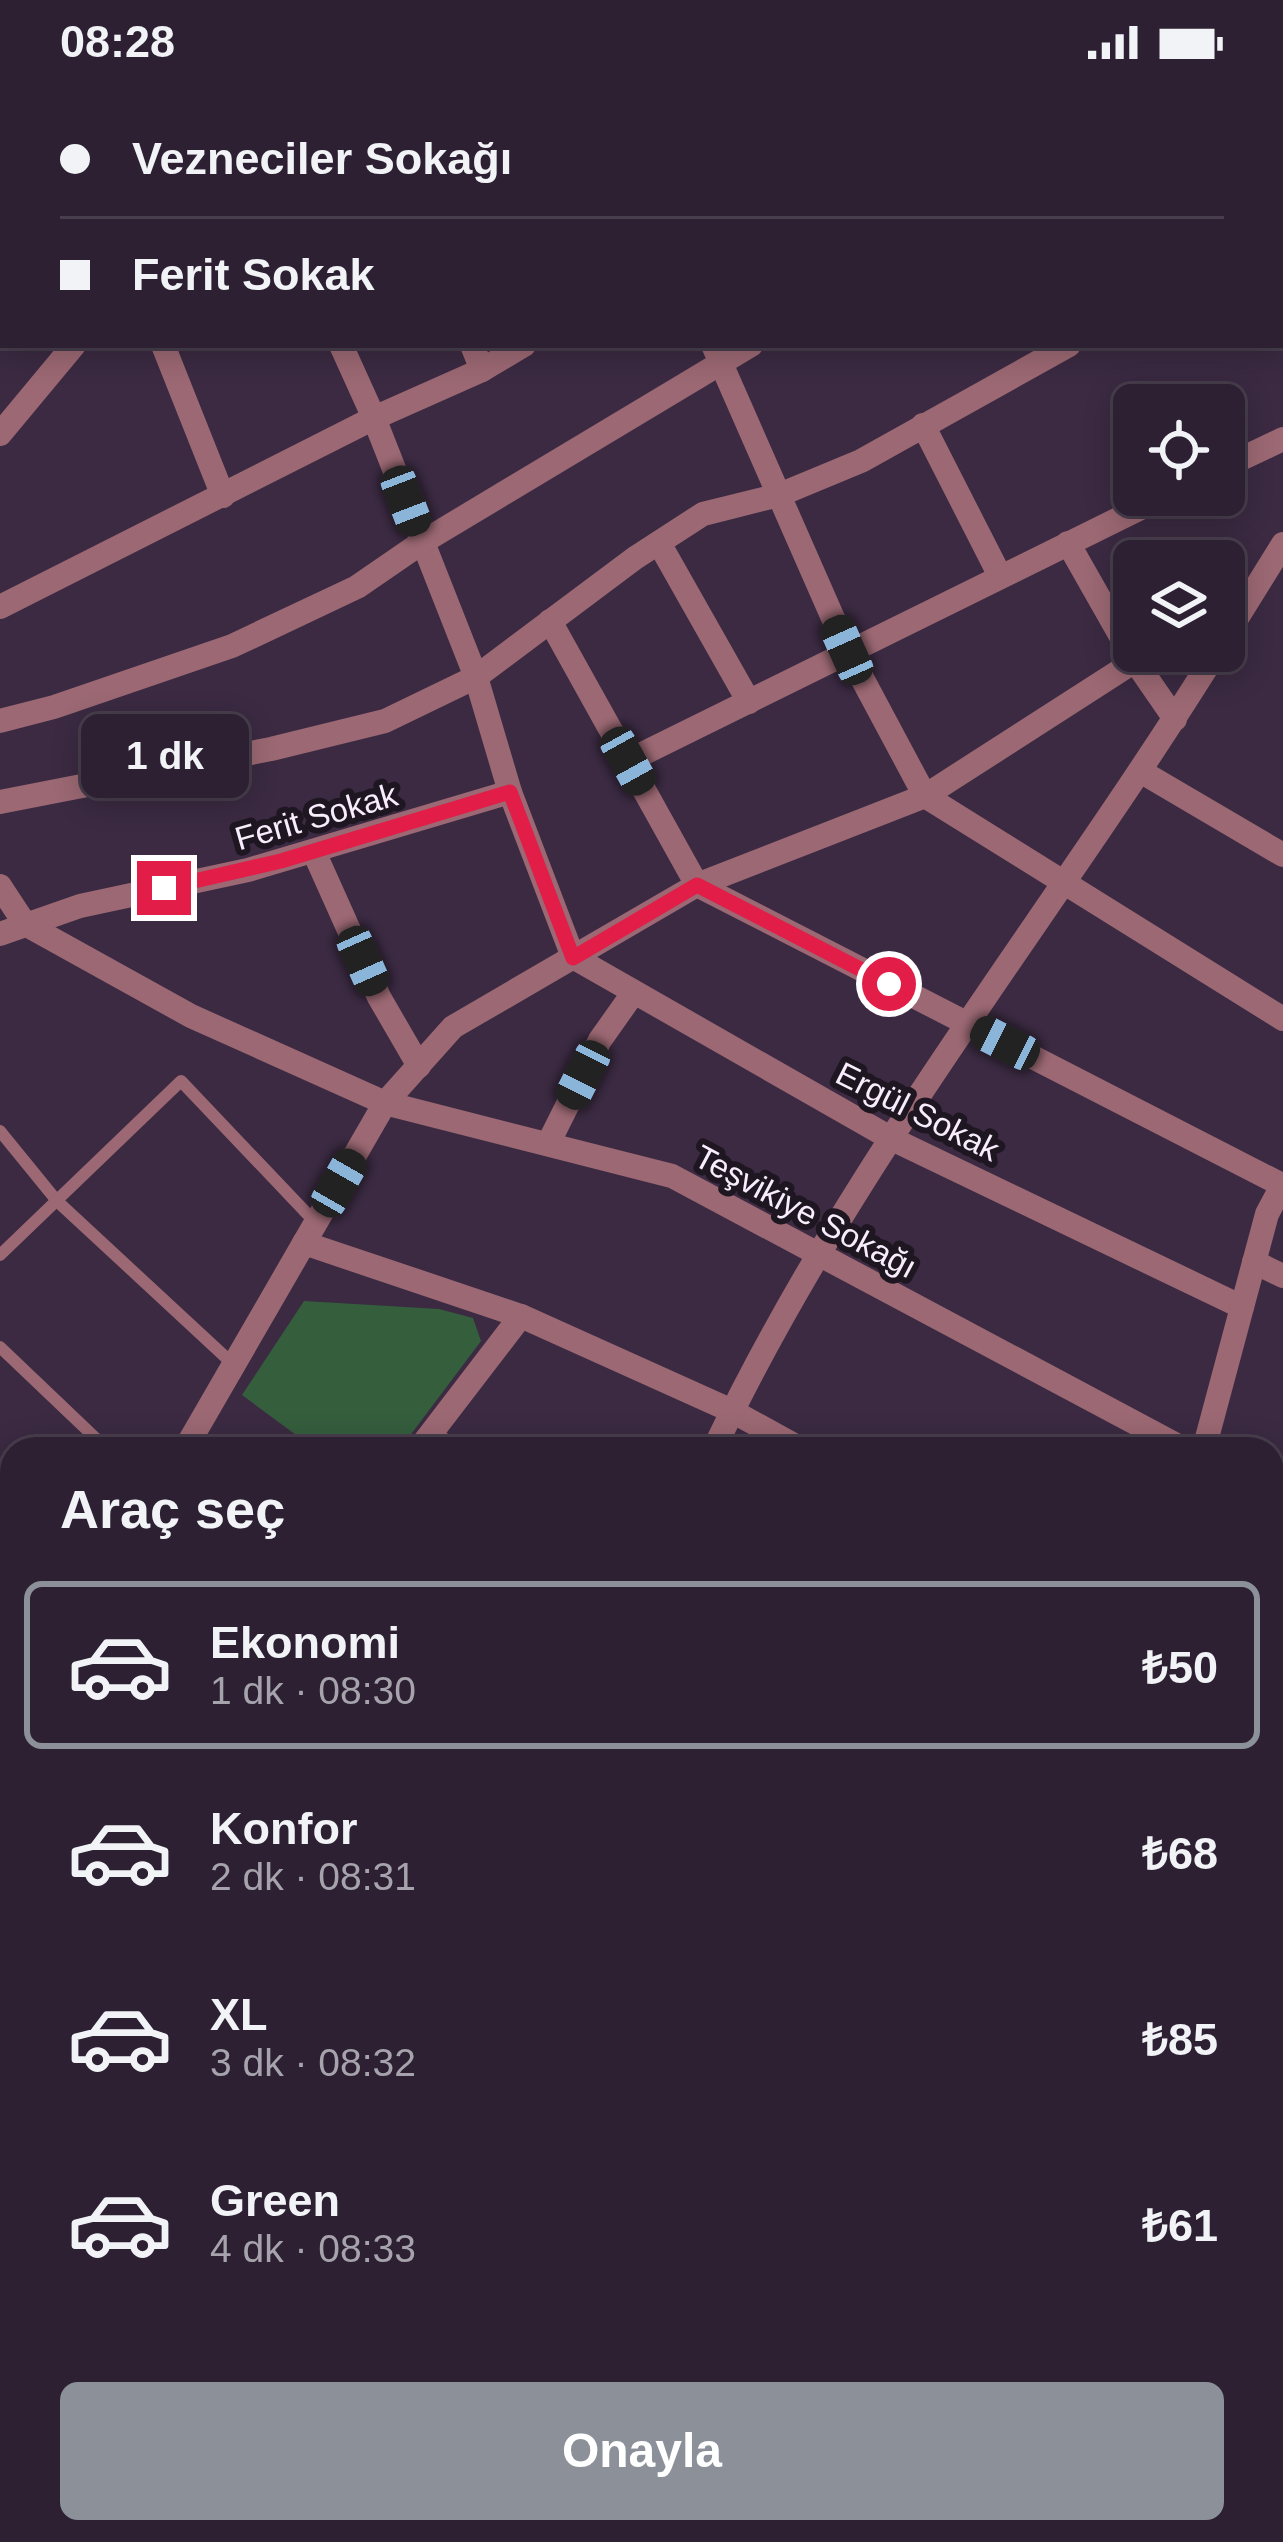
<!DOCTYPE html>
<html lang="tr">
<head>
<meta charset="utf-8">
<style>
  :root { --surface:#2c2032; --page:#382d3e; --text:#f1f3f6; --muted:#a6a3ac; --line:#483e4d; --accent:#8c9099 }
  body { margin:0; font-family:Helvetica,sans-serif; background:var(--page); color:var(--text); height:100vh; display:flex; flex-direction:column; font-size:45px; white-space:nowrap }
  * { box-sizing:border-box; margin:0 }
  p { font-size:39px; color:var(--muted) }
  .icon { flex:none; width:66px; height:66px; fill:none; stroke:currentColor; stroke-width:2; stroke-linecap:round; stroke-linejoin:round }
  .map { position:relative; flex:1; overflow:hidden }
  .drawer { position:absolute; left:0px; top:1353px; width:1284px; height:1107px; display:flex; flex-direction:column; background:var(--surface); border-radius:36px 36px 0 0; box-shadow:0 6px 30px #0003,0 0 0 3px var(--line) }
  .drawer>* { flex:none }
  .top-card { position:absolute; left:0px; top:0px; width:1284px; height:264px; box-shadow:0 6px 30px #0003,0 0 0 3px var(--line); display:grid; align-content:center; height:264px; padding:0 60px; background:var(--surface) }
  .fabs { position:absolute; left:1113px; top:300px; display:grid; gap:24px }
  .fabs a { display:grid; place-items:center; width:132px; height:132px; border-radius:18px; background:var(--surface); box-shadow:0 6px 30px #0003,0 0 0 3px var(--line); font-size:60px }
  .end { position:absolute; width:54px; height:54px; margin:-27px; border:15px solid #e11d48; background:#fff; box-shadow:0 0 0 6px #fff }
  .from { border-radius:50% }
  .bubble { position:absolute; height:84px; border-radius:18px; background:var(--surface); box-shadow:0 6px 30px #0003,0 0 0 3px var(--line); font-size:39px; font-weight:700; line-height:84px; text-align:center }
  .car { position:absolute; width:36px; height:72px; margin:-36px -18px; border-radius:15px; box-shadow:0 0 9px 3px #0007; background:linear-gradient(#222 24%,#8ab4d8 0 40%,#222 0 76%,#8ab4d8 0 86%,#222 0) }
  .top-card b { display:flex; align-items:center; gap:42px; height:114px; font-size:45px }
  .top-card b+b { border-top:3px solid var(--line) }
  .top-card i { width:30px; height:30px; background:var(--text) }
  ul { padding:0; list-style:none }
  li { display:flex; align-items:center; gap:36px; height:168px; margin:0 24px 18px; padding:0 36px; border:6px solid transparent; border-radius:18px }
  li div { flex:1 }
  li b { display:block; font-size:45px }
  li em { font-style:normal; font-weight:700 }
  li.current { border-color:var(--accent) }
  li>.icon { width:108px; height:108px; stroke-width:1.5 }
  h2 { padding:0 60px; font-size:54px; line-height:144px }
  .primary-button { display:flex; gap:24px; margin-top:auto; padding:24px 60px }
  .primary-button a { flex:1; height:138px; border-radius:18px; background:var(--accent); color:#fff; font-size:48px; font-weight:700; line-height:138px; text-align:center }
  .status { display:flex; justify-content:space-between; align-items:center; height:84px; padding:0 60px; background:var(--surface); direction:ltr }
  .status svg { height:33px; fill:currentColor }
  .map>svg:first-child { display:block }
  .green { fill:#355e3d }
  .lines { fill:none; stroke-linecap:round; stroke-linejoin:round }
  .service { stroke:#9b6873; stroke-width:12 }
  .minor { stroke:#9b6873; stroke-width:24 }
  .tertiary { stroke:#9b6873; stroke-width:24 }
  .primary { stroke:#f8a4b7; stroke-width:30 }
  .route { stroke:#e11d48; stroke-width:15 }
  .labels { text-anchor:middle; stroke-width:12; stroke-linejoin:round; paint-order:stroke }
  .street-label { font-size:33px; fill:#f8edfd; stroke:#1e1621 }
</style>
</head>
<body>
<div class="status"><b>08:28</b><svg viewBox="0 0 49 12"><path d="M0 12V9h3v3zM5 12V6h3v6zM10 12V3h3v9zM15 12V0h3v12zM26 1h20v11H26zM47 4h2v5h-2z"/></svg></div>
<div class="map">
<svg width="1283" height="2458" viewBox="0 0 1283 2458">
  <rect width="100%" height="100%" fill="#3b2a42"/>
  <g class="green">
    <polygon points="304,1217 439,1225 473,1234 481,1257 400,1365 315,1365 242,1311"/>
    <polygon points="1272,1652 1283,1657 1283,1920 1272,1923"/>
  </g>
  <g class="lines">
    <g class="service">
      <polyline points="0,1047 57,1117 234,1281"/>
      <polyline points="0,1171 181,997 315,1138"/>
      <polyline points="0,1263 107,1365"/>
    </g>
    <g class="minor">
      <polyline points="347,0 353,3"/>
      <polyline points="470,0 474,3"/>
      <polyline points="663,0 667,3"/>
      <polyline points="864,0 867,3"/>
      <polyline points="383,3 387,0"/>
      <polyline points="1281,170 1283,169"/>
      <polyline points="163,261 223,412"/>
      <polyline points="341,261 374,334 476,593 510,708 573,873 892,1055 1242,1223"/>
      <polyline points="472,261 482,286"/>
      <polyline points="713,261 847,566 925,712 1283,935"/>
      <polyline points="923,341 1000,492"/>
      <polyline points="0,350 74,261"/>
      <polyline points="1224,383 1283,355"/>
      <polyline points="659,459 749,618"/>
      <polyline points="1068,459 1135,577 1175,635"/>
      <polyline points="0,523 374,334 482,286 524,261"/>
      <polyline points="550,537 697,801 1282,1101"/>
      <polyline points="1224,555 1283,460"/>
      <polyline points="0,637 54,623 232,562 357,503 421,459 751,261"/>
      <polyline points="628,677 1167,411"/>
      <polyline points="1140,687 1283,771"/>
      <polyline points="0,718 271,665 385,637 476,593 635,474 703,430 779,411 861,377 1069,261"/>
      <polyline points="314,768 379,913 419,982"/>
      <polyline points="0,802 25,840 191,932 385,1019 672,1092 1184,1365"/>
      <polyline points="0,850 80,822 248,786 510,708"/>
      <polyline points="548,1060 600,956 634,908"/>
      <polyline points="304,1159 521,1232 732,1327 801,1365"/>
      <polyline points="1254,1178 1283,1192"/>
      <polyline points="428,1354 453,1365"/>
      <polyline points="185,1365 385,1019 453,943 697,801 925,712 1135,577"/>
      <polyline points="419,1365 521,1232"/>
      <path d="M714,1365C849,1080 1051,834 1217,567"/>
      <polyline points="1272,1463 1283,1468"/>
      <polyline points="0,1496 12,1502"/>
      <polyline points="1272,1584 1283,1563"/>
      <polyline points="1272,1952 1283,1949"/>
      <polyline points="0,2142 12,2138"/>
      <polyline points="0,2183 12,2220"/>
      <polyline points="1272,2238 1283,2233"/>
      <polyline points="1272,2297 1283,2283"/>
      <polyline points="86,2448 89,2458"/>
      <polyline points="966,2448 970,2458"/>
      <polyline points="1192,2448 1204,2458"/>
      <polyline points="219,2458 250,2448"/>
      <polyline points="517,2458 519,2448"/>
      <polyline points="636,2458 638,2448"/>
      <polyline points="736,2458 766,2448"/>
      <polyline points="1104,2458 1128,2448"/>
    </g>
    <g class="tertiary">
      <polyline points="1204,1365 1267,1130 1283,1100"/>
      <polyline points="1272,2264 1283,2271"/>
    </g>
    <g class="primary">
      <polyline points="0,1530 12,1565"/>
      <polyline points="0,1632 12,1665"/>
      <polyline points="276,2448 280,2458"/>
      <polyline points="312,2448 316,2458"/>
    </g>
  </g>
  <g class="lines">
    <polyline class="route" points="164,804 281,777 510,708 573,874 697,801 889,900"/>
  </g>
  <g class="labels">
    <g class="street-label">
      <text transform="translate(316 732) rotate(-16)" y="12">Ferit Sokak</text>
      <text transform="translate(918 1027) rotate(27)" y="12">Ergül Sokak</text>
      <text transform="translate(806 1127) rotate(28)" y="12">Teşvikiye Sokağı</text>
    </g>
  </g>
</svg>
<div class="fabs">
<a><svg class="icon" aria-label="locate" viewBox="0 0 24 24"><circle cx="12" cy="12" r="6"/><path d="M12 2v4M12 18v4M2 12h4M18 12h4"/></svg></a>
<a><svg class="icon" aria-label="layers" viewBox="0 0 24 24"><path d="M12 4l9 5-9 5-9-5zM3 14l9 5 9-5"/></svg></a>
</div>
<i class="end from" style="left:889px;top:900px"></i>
<i class="end" style="left:164px;top:804px"></i>
<div class="bubble" style="left:81px;top:630px;width:168px">1 dk</div>
<i class="car" style="left:406px;top:417px;rotate:159deg"></i>
<i class="car" style="left:847px;top:566px;rotate:336deg"></i>
<i class="car" style="left:628px;top:677px;rotate:151deg"></i>
<i class="car" style="left:363px;top:877px;rotate:156deg"></i>
<i class="car" style="left:1005px;top:959px;rotate:297deg"></i>
<i class="car" style="left:583px;top:991px;rotate:207deg"></i>
<i class="car" style="left:339px;top:1099px;rotate:30deg"></i>
<div class="top-card">
<b><i class="from"></i>Vezneciler Sokağı</b>
<b><i></i>Ferit Sokak</b>
</div>
<section class="drawer">
<h2>Araç seç</h2>
<ul>
<li class="current"><svg class="icon" aria-label="car" viewBox="0 0 24 24"><path d="M5 17H2v-5l4-1 3-4h7l3 4 3 1v5h-3M9 17h6M6 11h13"/><circle cx="7" cy="17" r="2"/><circle cx="17" cy="17" r="2"/></svg><div><b>Ekonomi</b><p>1 dk · 08:30</p></div><em>₺50</em></li>
<li><svg class="icon" aria-label="car" viewBox="0 0 24 24"><path d="M5 17H2v-5l4-1 3-4h7l3 4 3 1v5h-3M9 17h6M6 11h13"/><circle cx="7" cy="17" r="2"/><circle cx="17" cy="17" r="2"/></svg><div><b>Konfor</b><p>2 dk · 08:31</p></div><em>₺68</em></li>
<li><svg class="icon" aria-label="car" viewBox="0 0 24 24"><path d="M5 17H2v-5l4-1 3-4h7l3 4 3 1v5h-3M9 17h6M6 11h13"/><circle cx="7" cy="17" r="2"/><circle cx="17" cy="17" r="2"/></svg><div><b>XL</b><p>3 dk · 08:32</p></div><em>₺85</em></li>
<li><svg class="icon" aria-label="car" viewBox="0 0 24 24"><path d="M5 17H2v-5l4-1 3-4h7l3 4 3 1v5h-3M9 17h6M6 11h13"/><circle cx="7" cy="17" r="2"/><circle cx="17" cy="17" r="2"/></svg><div><b>Green</b><p>4 dk · 08:33</p></div><em>₺61</em></li>
</ul>
<div class="primary-button"><a>Onayla</a></div>
</section>
</div>
</body>
</html>
